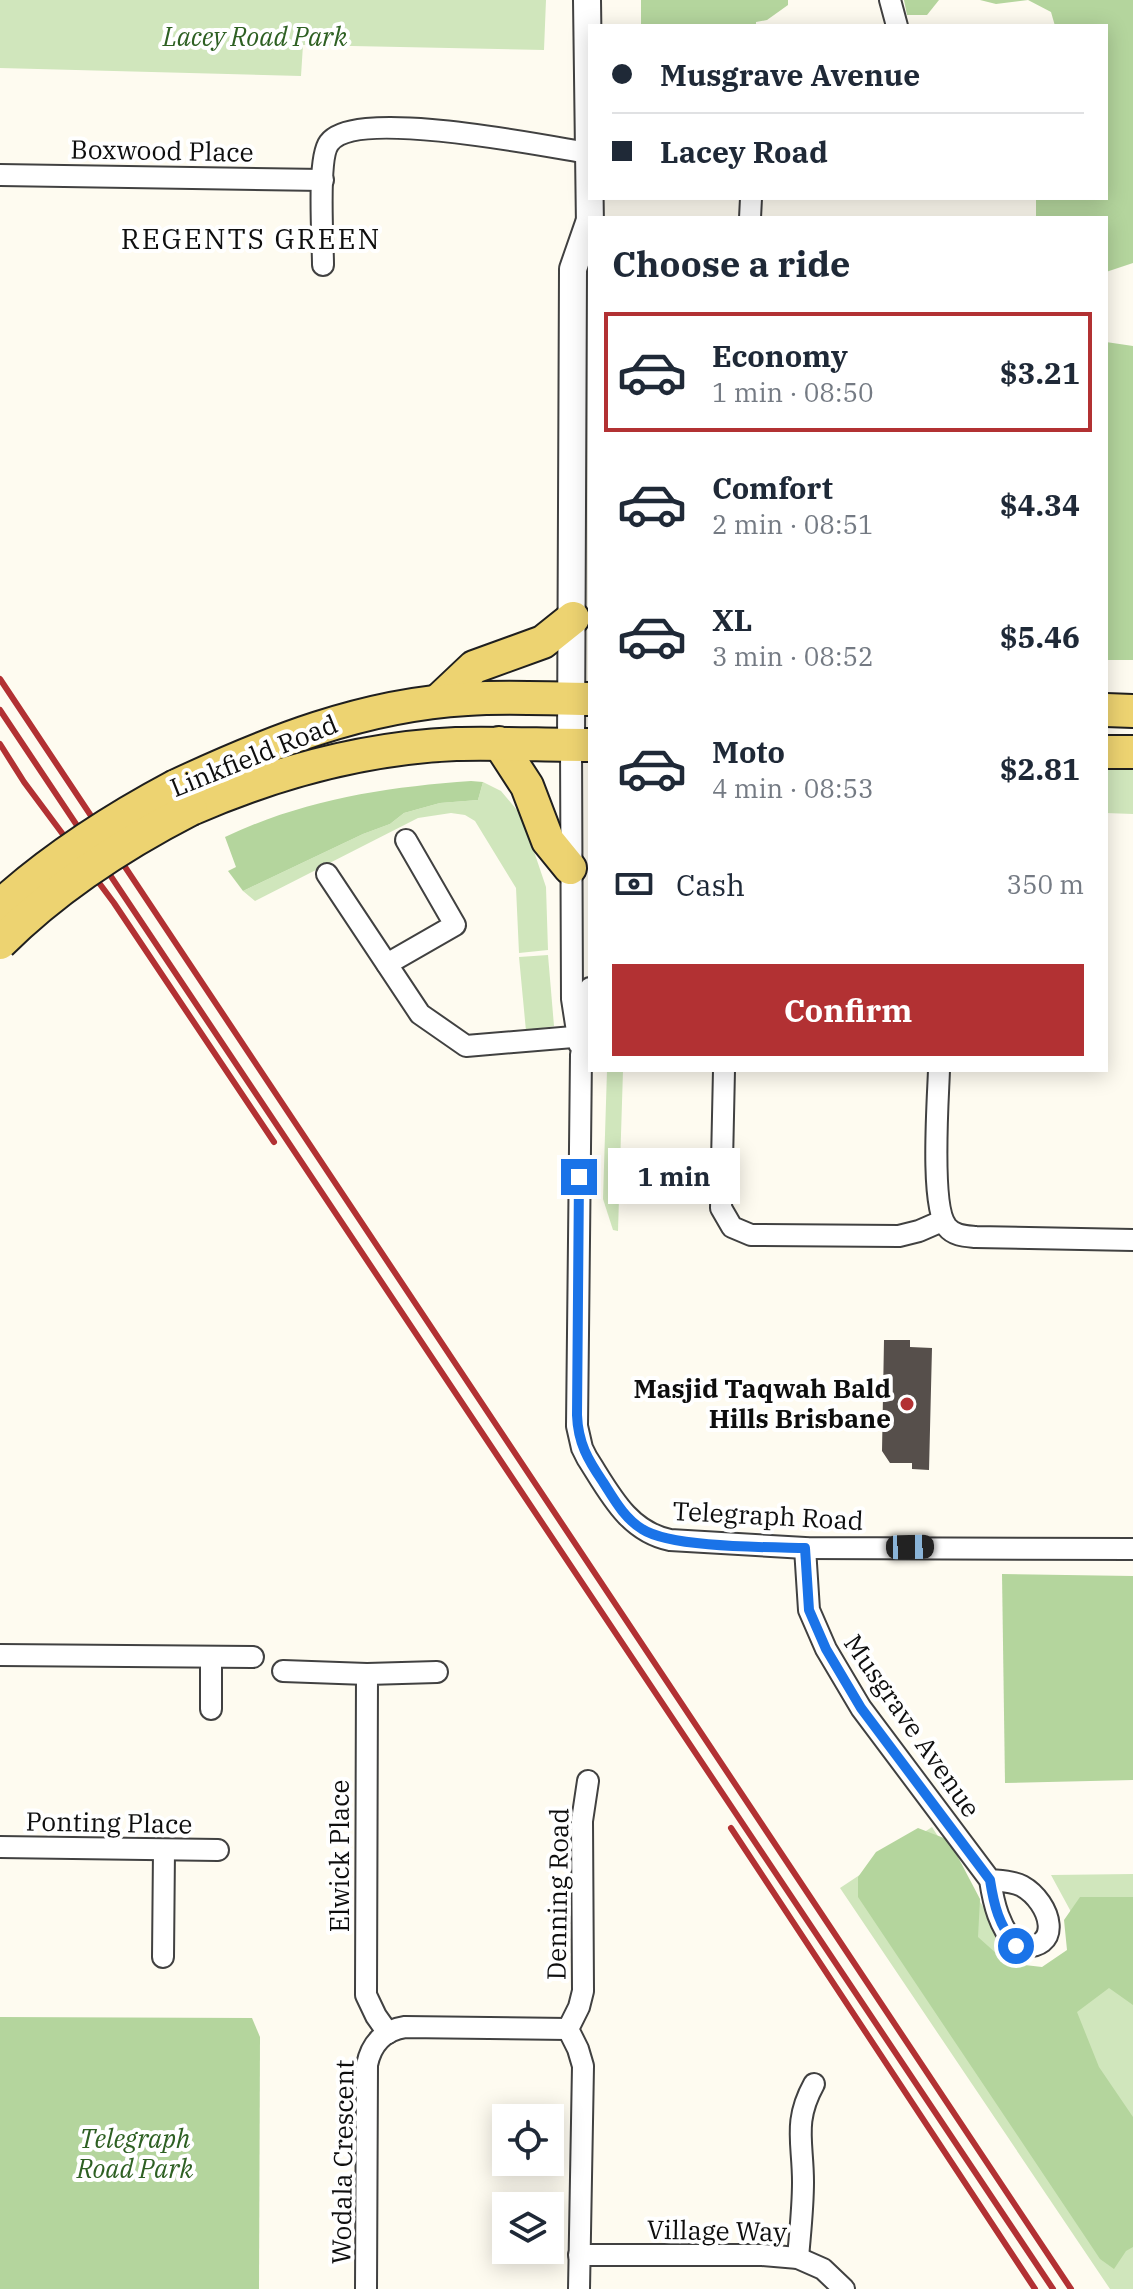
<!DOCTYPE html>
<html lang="en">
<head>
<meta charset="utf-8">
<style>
  :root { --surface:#fff; --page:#f6f6f7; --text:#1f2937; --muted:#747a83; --line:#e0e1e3; --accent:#b23133 }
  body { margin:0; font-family:"IBM Plex Serif",serif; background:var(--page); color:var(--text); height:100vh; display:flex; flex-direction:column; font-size:30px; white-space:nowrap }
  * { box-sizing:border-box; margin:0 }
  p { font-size:26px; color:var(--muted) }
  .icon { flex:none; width:44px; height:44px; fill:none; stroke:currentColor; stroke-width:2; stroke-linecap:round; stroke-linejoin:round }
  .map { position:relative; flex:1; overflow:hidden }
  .drawer { position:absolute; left:588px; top:216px; width:520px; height:856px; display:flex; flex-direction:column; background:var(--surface); border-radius:0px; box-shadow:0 4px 20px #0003 }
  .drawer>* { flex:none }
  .top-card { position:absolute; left:588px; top:24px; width:520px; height:176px; border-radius:0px; box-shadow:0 4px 20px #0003; display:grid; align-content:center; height:176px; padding:0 24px; background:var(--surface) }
  .fabs { position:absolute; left:492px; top:2104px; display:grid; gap:16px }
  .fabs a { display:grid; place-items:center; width:72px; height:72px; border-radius:0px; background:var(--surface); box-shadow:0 4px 20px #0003; font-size:40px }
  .end { position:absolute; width:36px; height:36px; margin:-18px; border:10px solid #1a73e8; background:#fff; box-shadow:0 0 0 4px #fff }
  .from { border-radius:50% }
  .bubble { position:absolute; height:56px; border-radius:0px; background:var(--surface); box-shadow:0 4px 20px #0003; font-size:26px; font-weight:700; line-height:56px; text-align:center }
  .car { position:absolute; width:24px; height:48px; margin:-24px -12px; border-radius:10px; box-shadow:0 0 6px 2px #0007; background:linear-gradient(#222 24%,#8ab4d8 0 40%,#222 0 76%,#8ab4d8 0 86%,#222 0) }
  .top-card b { display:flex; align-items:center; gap:28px; height:76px; font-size:30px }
  .top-card b+b { border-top:2px solid var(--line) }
  .top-card i { width:20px; height:20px; background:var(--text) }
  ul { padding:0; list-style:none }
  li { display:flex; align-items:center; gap:24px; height:120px; margin:0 16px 12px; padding:0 8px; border:4px solid transparent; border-radius:0px }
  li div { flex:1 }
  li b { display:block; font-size:30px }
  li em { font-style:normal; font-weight:700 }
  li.active { border-color:var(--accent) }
  li>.icon { width:72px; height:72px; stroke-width:1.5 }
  h2 { padding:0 24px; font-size:36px; line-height:96px }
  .pay { display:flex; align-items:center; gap:20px; height:88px; padding:0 24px; font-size:30px }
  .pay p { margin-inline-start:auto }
  .button { display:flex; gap:16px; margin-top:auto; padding:16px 24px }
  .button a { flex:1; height:92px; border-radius:0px; background:var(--accent); color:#fff; font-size:32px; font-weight:700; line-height:92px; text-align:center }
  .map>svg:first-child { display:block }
  .green { fill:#d0e6bc }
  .forest { fill:#b4d59d }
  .building { fill:#564f4b }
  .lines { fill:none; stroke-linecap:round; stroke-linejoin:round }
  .minor-casing { stroke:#414141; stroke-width:24 }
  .tertiary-casing { stroke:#414141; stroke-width:30 }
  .primary-casing { stroke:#1f1f1f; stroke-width:36 }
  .minor { stroke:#fff; stroke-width:20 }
  .tertiary { stroke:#fff; stroke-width:26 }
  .primary { stroke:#edd371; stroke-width:32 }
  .rail { stroke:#b23133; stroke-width:6 }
  .primary-bridge-casing { stroke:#1f1f1f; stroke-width:36; stroke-linecap:butt }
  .primary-bridge { stroke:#edd371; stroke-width:32 }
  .route { stroke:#1a73e8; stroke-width:10 }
  .poi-dot { fill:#b23133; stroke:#fff; stroke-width:3 }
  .labels { text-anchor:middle; stroke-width:8; stroke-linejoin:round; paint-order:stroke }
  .park-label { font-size:26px; font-style:italic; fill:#2e6023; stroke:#fff }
  .street-label { font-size:26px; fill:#0e0e0e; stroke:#fff }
  .poi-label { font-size:26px; font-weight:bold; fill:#0e0e0e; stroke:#fff; text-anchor:end }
  .neighbourhood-label { font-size:28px; letter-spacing:2px; fill:#0e0e0e; stroke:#fff }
</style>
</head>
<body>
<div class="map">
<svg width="1133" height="2289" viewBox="0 0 1133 2289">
  <rect width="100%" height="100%" fill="#fefbf0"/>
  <g class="green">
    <polygon points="0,0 546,0 544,50 303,45 301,76 0,68"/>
    <polygon points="1106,769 1133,769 1133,814 1106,813"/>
    <polygon points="483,782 501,791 522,816 546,887 548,950 519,953 516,888 475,821 465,815 451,813 418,818 255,901 243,891 363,834 390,824 404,813 440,803 478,800"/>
    <polygon points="548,955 554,1026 526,1031 519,957"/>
    <polygon points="607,1070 623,1070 618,1231 613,1230 603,1199"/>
    <polygon points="932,1827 991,1919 1000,1947 1011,1967 1058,1970 1078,1939 1070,1910 1051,1875 1133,1874 1133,2289 1110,2289 840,1888"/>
  </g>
  <g class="forest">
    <polygon points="641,0 788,0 788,5 767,20 756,22 756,26 641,26"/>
    <polygon points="904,0 939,0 927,15 907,15"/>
    <polygon points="980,0 1133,0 1133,263 1106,272 1106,218 1036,218 1036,198 1106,198 1106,26 1055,26 1051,12 1028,0 996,4"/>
    <polygon points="1106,342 1133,346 1133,660 1106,660"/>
    <path d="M471,781L483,782L478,800L440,803L404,813L390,824L363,834L243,891L228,871L236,867L225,837C303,800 385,787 471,781Z"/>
    <polygon points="1002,1574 1133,1576 1133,1780 1005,1783"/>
    <polygon points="918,1828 949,1840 980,1899 978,1937 1007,1963 1042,1967 1067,1950 1064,1920 1080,1897 1133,1897 1133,2005 1109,1988 1077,2012 1099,2067 1133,2117 1133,2247 1126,2251 1114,2269 1100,2259 858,1897 858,1877 876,1852"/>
    <polygon points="0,2017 252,2018 260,2037 259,2289 0,2289"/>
  </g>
  <polygon class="building" points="884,1340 910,1340 910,1347 932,1348 929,1470 912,1469 912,1463 890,1463 882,1451"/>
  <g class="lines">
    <defs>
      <g id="minor">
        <polyline points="890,0 897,26"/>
        <polyline points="0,175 323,180"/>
        <polyline points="750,218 751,198"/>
        <path d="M323,265C323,241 317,159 329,143C355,107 544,146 588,153"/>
        <polyline points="571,745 572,999 579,1044"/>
        <polyline points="327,874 420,1014 466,1046 585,1036"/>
        <polyline points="387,964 455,925 406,840"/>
        <path d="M590,988L589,1017L581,1055L577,1426L582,1448L587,1458C609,1492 627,1531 670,1540L805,1548L1133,1549"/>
        <polyline points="724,1070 721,1208 732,1227 751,1235 899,1236 919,1231 942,1221"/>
        <path d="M939,1070C938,1100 930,1207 947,1227C954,1236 966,1236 976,1237L1133,1240"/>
        <path d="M805,1548L809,1610L826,1649L861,1708L990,1880C994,1906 999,1925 1016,1946C1066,1953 1051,1902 1022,1886C1013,1881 1000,1881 990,1880"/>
        <polyline points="0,1655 253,1657"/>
        <polyline points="283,1671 367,1674"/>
        <polyline points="211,1709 211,1657"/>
        <polyline points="0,1847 218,1850"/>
        <polyline points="163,1957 164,1850"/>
        <polyline points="388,2033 376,2016 366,1995 367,1674 437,1672"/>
        <polyline points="579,2255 762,2255 798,2258 823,2269 844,2289"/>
        <path d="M798,2258C800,2233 803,2208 803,2182C803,2142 793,2122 814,2084"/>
        <path d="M366,2289L367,2065C371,2044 384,2030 405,2027L568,2029"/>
        <polyline points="579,2289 583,2066 578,2049 568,2029 579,2007 583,1991 582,1821 588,1781"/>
      </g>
      <g id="tertiary">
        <polyline points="587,0 590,227"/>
        <polyline points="571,745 573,269 589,223"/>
      </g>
      <g id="primary">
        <polyline points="438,701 474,667 543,642 573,618"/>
        <polyline points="1106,710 1133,711"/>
        <polyline points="499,743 527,786 548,841 570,868"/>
        <polyline points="1106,752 1133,752"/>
        <path d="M176,786C270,742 363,705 467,699C508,696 549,699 590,699"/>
        <path d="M191,809C276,772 363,748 456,744C501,743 545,745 590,745"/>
      </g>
    </defs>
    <use href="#minor" class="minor-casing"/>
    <use href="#tertiary" class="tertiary-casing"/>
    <use href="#primary" class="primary-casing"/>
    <use href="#minor" class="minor"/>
    <use href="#tertiary" class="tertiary"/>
    <use href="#primary" class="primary"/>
    <g class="rail">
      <polyline points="0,679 1071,2289"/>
      <polyline points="0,710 1053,2289"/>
      <polyline points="0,744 24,782 114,903 274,1142"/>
      <polyline points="731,1828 1035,2289"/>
    </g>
    <defs>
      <g id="primary-bridge">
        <path d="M0,906C54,857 112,820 176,786"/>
        <path d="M0,943C56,887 121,845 191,809"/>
      </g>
    </defs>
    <use href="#primary-bridge" class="primary-bridge-casing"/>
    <use href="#primary-bridge" class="primary-bridge"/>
  </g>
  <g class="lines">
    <path class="route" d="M579,1177L577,1415C578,1443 588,1460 603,1482C614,1499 624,1518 642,1529C671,1548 768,1547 805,1548L809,1610L826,1649L861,1708L990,1880C994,1906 999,1925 1016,1946"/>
  </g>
  <circle class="poi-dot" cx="907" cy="1404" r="8"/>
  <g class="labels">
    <g class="park-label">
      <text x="255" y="46">Lacey Road Park</text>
      <text x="135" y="2148">Telegraph<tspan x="135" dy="30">Road Park</tspan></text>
    </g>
    <g class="street-label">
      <text transform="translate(162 151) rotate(1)" y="9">Boxwood Place</text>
      <text transform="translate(254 756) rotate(-22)" y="9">Linkfield Road</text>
      <text transform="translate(768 1516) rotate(3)" y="9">Telegraph Road</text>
      <text transform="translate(912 1726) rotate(55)" y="9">Musgrave Avenue</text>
      <text transform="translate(109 1823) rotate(1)" y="9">Ponting Place</text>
      <text transform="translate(340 1856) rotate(-90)" y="9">Elwick Place</text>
      <text transform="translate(558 1894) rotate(-89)" y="9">Denning Road</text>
      <text transform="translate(343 2162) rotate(-89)" y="9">Wodala Crescent</text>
      <text transform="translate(717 2231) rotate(1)" y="9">Village Way</text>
    </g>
    <g class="poi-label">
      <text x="891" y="1398">Masjid Taqwah Bald<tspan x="891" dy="30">Hills Brisbane</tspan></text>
    </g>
    <g class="neighbourhood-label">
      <text x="251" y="249">REGENTS GREEN</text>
    </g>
  </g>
</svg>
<div class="fabs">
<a><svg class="icon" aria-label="locate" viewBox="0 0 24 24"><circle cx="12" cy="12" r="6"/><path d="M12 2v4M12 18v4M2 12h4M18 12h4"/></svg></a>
<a><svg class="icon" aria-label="layers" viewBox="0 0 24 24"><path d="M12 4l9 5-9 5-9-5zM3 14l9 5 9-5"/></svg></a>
</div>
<i class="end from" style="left:1016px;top:1946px"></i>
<i class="end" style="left:579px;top:1177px"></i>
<div class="bubble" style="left:608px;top:1148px;width:132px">1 min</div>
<i class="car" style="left:910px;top:1547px;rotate:89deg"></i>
<div class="top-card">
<b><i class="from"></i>Musgrave Avenue</b>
<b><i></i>Lacey Road</b>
</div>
<section class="drawer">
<h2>Choose a ride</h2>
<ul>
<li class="active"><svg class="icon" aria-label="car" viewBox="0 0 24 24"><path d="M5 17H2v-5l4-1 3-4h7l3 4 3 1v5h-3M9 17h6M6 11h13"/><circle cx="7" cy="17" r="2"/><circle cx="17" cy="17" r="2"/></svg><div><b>Economy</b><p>1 min · 08:50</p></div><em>$3.21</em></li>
<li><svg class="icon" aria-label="car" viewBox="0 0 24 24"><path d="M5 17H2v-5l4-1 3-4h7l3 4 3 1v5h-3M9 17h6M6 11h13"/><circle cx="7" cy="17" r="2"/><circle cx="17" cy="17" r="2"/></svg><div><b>Comfort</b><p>2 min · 08:51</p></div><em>$4.34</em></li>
<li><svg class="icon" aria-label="car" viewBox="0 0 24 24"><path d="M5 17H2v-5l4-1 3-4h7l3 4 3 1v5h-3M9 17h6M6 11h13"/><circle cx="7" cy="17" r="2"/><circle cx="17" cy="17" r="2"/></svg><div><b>XL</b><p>3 min · 08:52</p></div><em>$5.46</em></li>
<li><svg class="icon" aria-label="car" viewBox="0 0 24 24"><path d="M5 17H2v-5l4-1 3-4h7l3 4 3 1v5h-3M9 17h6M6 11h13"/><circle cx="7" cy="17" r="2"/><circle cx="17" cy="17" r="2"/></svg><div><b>Moto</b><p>4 min · 08:53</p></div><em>$2.81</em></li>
</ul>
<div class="pay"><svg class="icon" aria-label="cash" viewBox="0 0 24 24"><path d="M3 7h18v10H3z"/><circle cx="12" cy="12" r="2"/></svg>Cash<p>350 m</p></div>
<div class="button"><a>Confirm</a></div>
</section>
</div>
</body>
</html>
